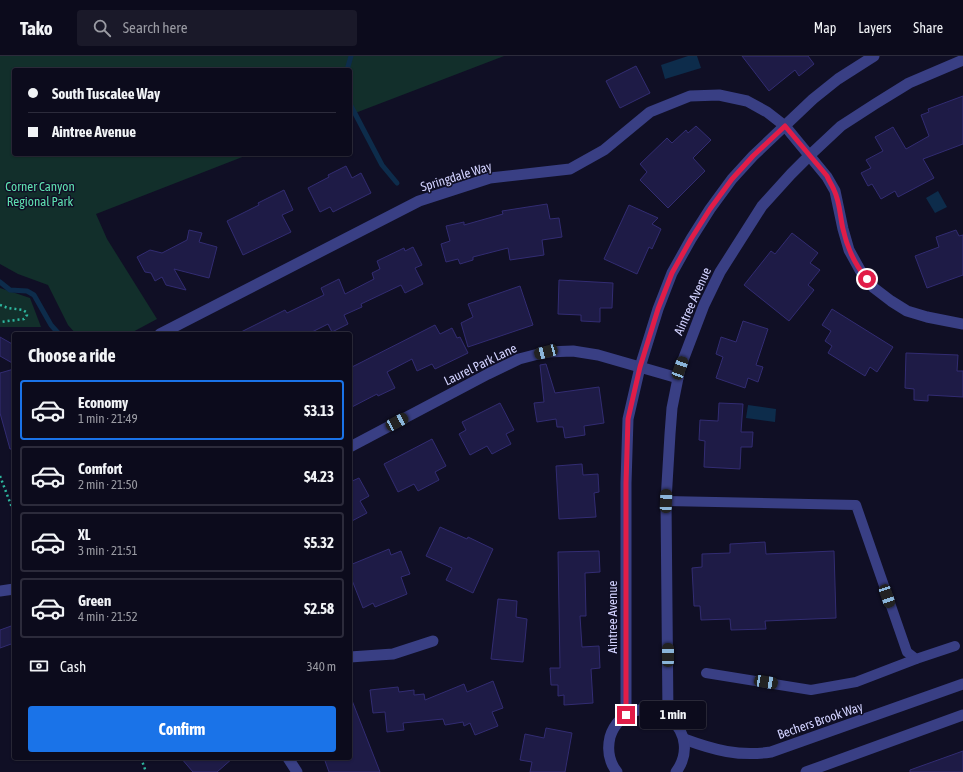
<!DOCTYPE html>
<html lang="en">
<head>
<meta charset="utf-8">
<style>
  :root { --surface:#0c0b1c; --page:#1a1929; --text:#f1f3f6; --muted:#9a9ba3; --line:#2c2b3b; --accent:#1a73e8 }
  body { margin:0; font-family:"Asap Condensed",sans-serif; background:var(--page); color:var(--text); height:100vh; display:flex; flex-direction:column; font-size:15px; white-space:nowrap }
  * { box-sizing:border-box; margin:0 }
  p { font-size:13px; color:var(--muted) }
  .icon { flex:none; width:22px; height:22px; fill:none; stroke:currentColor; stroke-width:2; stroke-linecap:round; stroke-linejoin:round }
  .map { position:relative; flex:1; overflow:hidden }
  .side { position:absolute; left:12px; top:276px; width:340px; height:428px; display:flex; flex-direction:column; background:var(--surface); border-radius:4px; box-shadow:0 1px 3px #0004,0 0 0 1px var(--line) }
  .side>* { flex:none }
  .hud { position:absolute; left:12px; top:12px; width:340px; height:88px; border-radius:4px; box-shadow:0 1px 3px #0004,0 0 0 1px var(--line); display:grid; align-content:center; height:88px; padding:0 16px; background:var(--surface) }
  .end { position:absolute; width:18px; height:18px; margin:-9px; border:5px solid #e11d48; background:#fff; box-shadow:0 0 0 2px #fff }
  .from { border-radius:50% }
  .bubble { position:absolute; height:28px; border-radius:4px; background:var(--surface); box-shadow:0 1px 3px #0004,0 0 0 1px var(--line); font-size:13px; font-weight:700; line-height:28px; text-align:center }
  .car { position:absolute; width:12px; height:24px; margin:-12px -6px; border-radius:5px; box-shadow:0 0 3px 1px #0007; background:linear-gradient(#222 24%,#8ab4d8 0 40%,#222 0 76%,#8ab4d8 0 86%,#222 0) }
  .hud b { display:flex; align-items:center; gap:14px; height:38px; font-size:15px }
  .hud b+b { border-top:1px solid var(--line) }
  .hud i { width:10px; height:10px; background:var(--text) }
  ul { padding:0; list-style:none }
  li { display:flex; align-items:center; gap:12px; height:60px; margin:0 8px 6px; padding:0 8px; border:2px solid var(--line); border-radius:4px }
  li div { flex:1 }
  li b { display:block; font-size:15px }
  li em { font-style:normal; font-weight:700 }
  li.selected { border-color:var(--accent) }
  li>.icon { width:36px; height:36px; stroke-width:1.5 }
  h2 { padding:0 16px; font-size:18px; line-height:48px }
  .pay { display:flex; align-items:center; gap:10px; height:44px; padding:0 16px; font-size:15px }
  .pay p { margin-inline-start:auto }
  .cta { display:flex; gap:8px; margin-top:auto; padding:8px 16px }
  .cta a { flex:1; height:46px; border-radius:4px; background:var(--accent); color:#fff; font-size:16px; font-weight:700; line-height:46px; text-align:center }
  header { display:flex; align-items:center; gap:24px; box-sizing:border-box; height:56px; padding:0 20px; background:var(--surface); border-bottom:1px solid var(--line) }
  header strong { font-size:19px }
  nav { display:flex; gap:22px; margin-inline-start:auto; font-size:14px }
  .search { width:280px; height:36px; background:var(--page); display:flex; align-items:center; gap:10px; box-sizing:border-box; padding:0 14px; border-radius:4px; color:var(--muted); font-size:15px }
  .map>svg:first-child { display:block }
  .green { fill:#122f2b }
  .water { fill:#0d2c4b }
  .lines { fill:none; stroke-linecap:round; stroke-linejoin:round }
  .stream { stroke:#0d2c4b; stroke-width:5 }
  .building { fill:#1e1b46; stroke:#322c72 }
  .path { stroke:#2eb79f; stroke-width:2.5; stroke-dasharray:2 3; stroke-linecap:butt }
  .service { stroke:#393f84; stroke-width:10 }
  .minor { stroke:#393f84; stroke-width:11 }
  .route { stroke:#e11d48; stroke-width:5 }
  .labels { text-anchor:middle; stroke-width:3; stroke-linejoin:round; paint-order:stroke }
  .street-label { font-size:13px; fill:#d2d2ff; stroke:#100f25 }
  .park-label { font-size:13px; fill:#5ee0b0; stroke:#100f25 }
</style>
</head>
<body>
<header>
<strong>Tako</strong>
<div class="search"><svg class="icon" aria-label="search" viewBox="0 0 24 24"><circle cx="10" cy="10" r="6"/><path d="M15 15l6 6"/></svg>Search here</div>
<nav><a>Map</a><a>Layers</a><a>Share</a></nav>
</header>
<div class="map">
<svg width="963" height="716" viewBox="0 0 963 716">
  <rect width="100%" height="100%" fill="#100f25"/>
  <g class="green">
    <polygon points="0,0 504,0 350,59 350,14 14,14 14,98 250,98 96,158 107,183 157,263 129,278 76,278 68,269 48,229 18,218 0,208"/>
    <polygon points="0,232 30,242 41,271 0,271"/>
  </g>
  <g class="water">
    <polygon points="688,0 697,0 701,12 665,23 661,9"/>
    <polygon points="938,135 947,151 935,157 926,142"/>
    <polygon points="748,349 776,353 775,366 746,362"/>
  </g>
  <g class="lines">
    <g class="stream">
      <polyline points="347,14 351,0"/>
      <polyline points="350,48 382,109 397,127"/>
      <polyline points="0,226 10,234 27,235 34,239 51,269 59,278"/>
    </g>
  </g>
  <g class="building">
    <polygon points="742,0 808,0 814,8 799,20 795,14 769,35"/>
    <polygon points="636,10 650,37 620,52 606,25"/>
    <polygon points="963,40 963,88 923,103 934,122 898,141 895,135 881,143 872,128 868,130 861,117 871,112 866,104 883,95 875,81 893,71 906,93 929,80 921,59 929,56 928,53"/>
    <polygon points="696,70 711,84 693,102 705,115 668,152 640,124 647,116 640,108 667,82 672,87 686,74 688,77"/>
    <polygon points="346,110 352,122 361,117 371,137 333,156 330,151 320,156 308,132 329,121 328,119"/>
    <polygon points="284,134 293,154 282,159 291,176 243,199 227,165 259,149 258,147"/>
    <polygon points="547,148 550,163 559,162 562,181 542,184 544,199 510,204 508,192 473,201 473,204 460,208 458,203 446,206 441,188 450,185 446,170 464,166 464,169 503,158 502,155"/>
    <polygon points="629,149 658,162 652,168 661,173 652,193 649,191 637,218 604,203"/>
    <polygon points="189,174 202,177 199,186 217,191 209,222 174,213 186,234 166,229 162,221 155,225 151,217 145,216 137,201 150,194 162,197 187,184"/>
    <polygon points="956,174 959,180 963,179 963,219 927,232 915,200 939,191 936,181"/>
    <polygon points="792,177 818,197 810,207 820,214 808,229 814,234 789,265 744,229 771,195 775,198"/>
    <polygon points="413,191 422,209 415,212 423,228 405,237 401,229 361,248 362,251 344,259 348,268 332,276 328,268 308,278 237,278 285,254 287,257 324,239 321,232 339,223 345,238 374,223 372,217 380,213 377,205 404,192 405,195"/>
    <polygon points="559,224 613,227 612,252 600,252 600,266 581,265 581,259 558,258"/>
    <polygon points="520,230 533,269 468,291 461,267 473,261 468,248"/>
    <polygon points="832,253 893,291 877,316 870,311 865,320 828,297 832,290 825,285 831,275 822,269"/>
    <polygon points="743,265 768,273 756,309 763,311 758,326 748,322 745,332 716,322 723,301 716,298 721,281 736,286"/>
    <polygon points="435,269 440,278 452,272 457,282 460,281 468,297 435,313 432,308 417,315 412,303 387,316 395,332 378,340 377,338 350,352 350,312"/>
    <polygon points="0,281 14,289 14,308 0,300"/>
    <polygon points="906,297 958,299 957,315 963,315 963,341 928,339 928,345 914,344 914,333 905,332"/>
    <polygon points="546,308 555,337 599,331 604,367 584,370 585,379 565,382 563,371 557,371 556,363 537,366 534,347 544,346 540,309"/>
    <polygon points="14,313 14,393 10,393 0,357 0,317"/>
    <polygon points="500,347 514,374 506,378 511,388 492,398 487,390 470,399 459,378 466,374 462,366"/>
    <polygon points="719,347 743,348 741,376 753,376 752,391 741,391 740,413 704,411 705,385 699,384 700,364 718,365"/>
    <polygon points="432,383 446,410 435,416 439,424 418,435 414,428 398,436 384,408"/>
    <polygon points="582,408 583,419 598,418 599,436 594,437 596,461 559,463 556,410"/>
    <polygon points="359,422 369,440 360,445 367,457 350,466 350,426"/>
    <polygon points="440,471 467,483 468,481 493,493 473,537 446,524 452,512 426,500"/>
    <polygon points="765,486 766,498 834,495 836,562 765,565 766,573 731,574 730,563 701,564 700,550 694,550 692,512 702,511 702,498 730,497 730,488"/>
    <polygon points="389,493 391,499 401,495 410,518 401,521 407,538 375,551 373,547 363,552 350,519 350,509"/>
    <polygon points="599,495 600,516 585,517 586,560 580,560 582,591 599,590 600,612 591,613 593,647 564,649 564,639 558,640 558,629 551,629 550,612 560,612 558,496"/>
    <polygon points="498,543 517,545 516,561 527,563 523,606 491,603"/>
    <polygon points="14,569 14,587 0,592 0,574"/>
    <polygon points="493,625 503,652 492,656 498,670 475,679 470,667 464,670 463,666 445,669 443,663 403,667 404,674 387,676 385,656 373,657 370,634 398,631 399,636 414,634 414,639 424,638 425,644 464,628 467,636"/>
    <polygon points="350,642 351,642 380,716 329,716 324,702 350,702"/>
    <polygon points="546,672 572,677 565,716 530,716 532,706 520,704 525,678 544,682"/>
    <polygon points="963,695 963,716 910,716 910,714"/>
    <polygon points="181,702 233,702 217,716 193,716"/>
  </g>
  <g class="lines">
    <g class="path">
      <polyline points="0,249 8,252 23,254 26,256 27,259 24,263 0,266"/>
      <polyline points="0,420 14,457"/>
      <polyline points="141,702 146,716"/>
    </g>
    <g class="service">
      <polyline points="666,445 856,449 907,596 916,603 955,590"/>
      <polyline points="706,617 811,634 856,626 916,603"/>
    </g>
    <g class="minor">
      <polyline points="160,278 419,145 490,122 570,113 604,94 650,56 690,40 719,39 747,45 767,56 785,70 827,121 835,135 843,173 849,194 860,214 874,232 891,245 907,255 927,261 963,268"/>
      <polyline points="350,391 488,318 519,303 546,296 573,295 598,299 678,322"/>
      <polyline points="0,535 14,533"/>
      <polyline points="350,601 393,598 433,585"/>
      <polyline points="626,659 626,427 628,363 640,311 658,253 672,217 691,183 710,153 732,123 753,100 813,43 838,23 874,0"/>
      <polyline points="668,660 666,445 670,378 672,352 680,312 704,249 720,216 762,150 791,118 810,99 841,70 875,48 909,27 963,4"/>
      <path d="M684,683C714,694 739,701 771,696L963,628"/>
      <polyline points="288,702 297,716"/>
      <path d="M617,716C609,706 607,694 610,681C612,674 616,668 621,663C656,633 704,678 676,716"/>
      <polyline points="806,716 963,659"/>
    </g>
  </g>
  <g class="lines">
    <path class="route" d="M626,659V427L628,363L640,311L658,253L672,217L691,183L710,153L732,123L753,100L785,70L827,120C829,125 832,129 834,134C840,146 840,161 843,173C847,191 855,209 867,223"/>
  </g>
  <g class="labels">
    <g class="street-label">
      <text transform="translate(456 120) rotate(-17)" y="5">Springdale Way</text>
      <text transform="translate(692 245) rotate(-66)" y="5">Aintree Avenue</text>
      <text transform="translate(480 308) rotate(-26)" y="5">Laurel Park Lane</text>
      <text transform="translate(612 561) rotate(-90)" y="5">Aintree Avenue</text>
      <text transform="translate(820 664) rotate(-19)" y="5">Bechers Brook Way</text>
    </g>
    <g class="park-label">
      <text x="40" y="135">Corner Canyon<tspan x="40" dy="15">Regional Park</tspan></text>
    </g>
  </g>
</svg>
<i class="end from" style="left:867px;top:223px"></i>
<i class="end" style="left:626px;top:659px"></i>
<div class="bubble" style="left:640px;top:645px;width:66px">1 min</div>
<i class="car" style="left:546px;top:296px;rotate:255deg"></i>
<i class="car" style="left:680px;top:312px;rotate:20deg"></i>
<i class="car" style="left:397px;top:366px;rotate:62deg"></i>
<i class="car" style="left:666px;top:445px;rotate:2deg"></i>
<i class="car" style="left:887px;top:540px;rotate:161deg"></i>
<i class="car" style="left:668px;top:599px;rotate:0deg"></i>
<i class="car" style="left:766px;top:626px;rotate:99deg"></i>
<div class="hud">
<b><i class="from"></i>South Tuscalee Way</b>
<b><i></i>Aintree Avenue</b>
</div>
<section class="side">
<h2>Choose a ride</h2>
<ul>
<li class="selected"><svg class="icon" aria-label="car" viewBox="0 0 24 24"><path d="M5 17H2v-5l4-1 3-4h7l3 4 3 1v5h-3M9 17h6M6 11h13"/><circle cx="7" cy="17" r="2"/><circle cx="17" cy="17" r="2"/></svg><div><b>Economy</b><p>1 min · 21:49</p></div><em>$3.13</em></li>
<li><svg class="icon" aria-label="car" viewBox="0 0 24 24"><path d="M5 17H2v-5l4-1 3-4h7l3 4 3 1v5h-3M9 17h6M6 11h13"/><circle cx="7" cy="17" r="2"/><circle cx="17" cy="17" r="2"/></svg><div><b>Comfort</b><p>2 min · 21:50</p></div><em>$4.23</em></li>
<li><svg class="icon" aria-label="car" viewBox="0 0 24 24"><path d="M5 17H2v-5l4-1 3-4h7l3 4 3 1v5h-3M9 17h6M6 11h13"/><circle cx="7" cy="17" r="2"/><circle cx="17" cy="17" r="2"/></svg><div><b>XL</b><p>3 min · 21:51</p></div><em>$5.32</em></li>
<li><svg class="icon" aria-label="car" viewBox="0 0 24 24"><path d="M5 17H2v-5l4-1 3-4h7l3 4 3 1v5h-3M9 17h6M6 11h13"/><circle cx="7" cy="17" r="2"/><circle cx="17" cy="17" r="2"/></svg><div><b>Green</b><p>4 min · 21:52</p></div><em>$2.58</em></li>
</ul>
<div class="pay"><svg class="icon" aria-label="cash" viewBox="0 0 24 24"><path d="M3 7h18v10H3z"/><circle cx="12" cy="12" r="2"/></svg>Cash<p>340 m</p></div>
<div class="cta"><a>Confirm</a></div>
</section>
</div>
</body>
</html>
